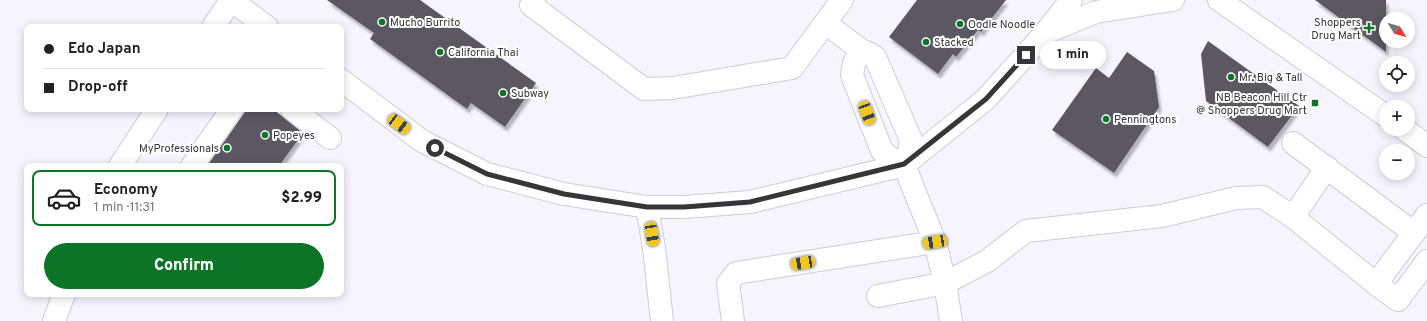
<!DOCTYPE html>
<html lang="en">
<head>
<meta charset="utf-8">
<style>
  :root { --surface:#fff; --page:#f2f2f2; --text:#222; --muted:#767676; --line:#e0e0e0; --accent:#0c7426 }
  body { margin:0; font-family:Overpass,sans-serif; background:var(--page); color:var(--text); height:100vh; display:flex; flex-direction:column; font-size:15px; white-space:nowrap }
  * { box-sizing:border-box; margin:0 }
  p { font-size:13px; color:var(--muted) }
  .icon { flex:none; width:22px; height:22px; fill:none; stroke:currentColor; stroke-width:2; stroke-linecap:round; stroke-linejoin:round }
  .map { position:relative; flex:1; overflow:hidden }
  .sheet { position:absolute; left:24px; top:163px; width:320px; height:134px; display:flex; flex-direction:column; background:var(--surface); border-radius:8px; box-shadow:0 2px 10px #0003 }
  .sheet>* { flex:none }
  .hud { position:absolute; left:24px; top:24px; width:320px; height:88px; border-radius:8px; box-shadow:0 2px 10px #0003; display:grid; align-content:center; height:88px; padding:0 20px; background:var(--surface) }
  .needle { width:26px; rotate:127deg }
  .buttons { position:absolute; left:1379px; top:12px; display:grid; gap:8px }
  .buttons a { display:grid; place-items:center; width:36px; height:36px; border-radius:50%; background:var(--surface); box-shadow:0 2px 10px #0003; font-size:20px }
  .end { position:absolute; width:18px; height:18px; margin:-9px; border:5px solid #363539; background:#fff; box-shadow:0 0 0 2px #fff }
  .from { border-radius:50% }
  .bubble { position:absolute; height:28px; border-radius:14px; background:var(--surface); box-shadow:0 2px 10px #0003; font-size:13px; font-weight:800; line-height:28px; text-align:center }
  .car { position:absolute; width:12px; height:24px; margin:-12px -6px; border-radius:5px; box-shadow:0 0 3px 1px #0007; background:linear-gradient(#f5c518 24%,#345 0 40%,#f5c518 0 76%,#345 0 86%,#f5c518 0) }
  .hud b { display:flex; align-items:center; gap:14px; height:38px; font-size:15px }
  .hud b+b { border-top:1px solid var(--line) }
  .hud i { width:10px; height:10px; background:var(--text) }
  ul { padding:7px 0 0; list-style:none }
  li { display:flex; align-items:center; gap:12px; height:56px; margin:0 8px 6px; padding:0 12px; border:2px solid var(--line); border-radius:8px }
  li div { flex:1 }
  li b { display:block; font-size:15px }
  li em { font-style:normal; font-weight:800 }
  li.active { border-color:var(--accent) }
  li>.icon { width:36px; height:36px; stroke-width:1.5 }
  .button { display:flex; gap:8px; margin-top:auto; padding:8px 20px }
  .button a { flex:1; height:46px; border-radius:24px; background:var(--accent); color:#fff; font-size:16px; font-weight:800; line-height:46px; text-align:center }
  .map>svg:first-child { display:block }
  .building { fill:#5b5962; filter:url(#shadow) }
  .lines { fill:none; stroke-linecap:round; stroke-linejoin:round }
  .minor-casing { stroke:#ceccd7; stroke-width:24 }
  .minor { stroke:#fff; stroke-width:22 }
  .route { stroke:#363539; stroke-width:5 }
  .poi-dot { fill:#0c7426; stroke:#fff; stroke-width:1.5 }
  .labels { text-anchor:middle; stroke-width:4; stroke-linejoin:round; paint-order:stroke }
  .poi-label { font-size:11px; fill:#363539; stroke:#fff; text-anchor:start }
</style>
</head>
<body>
<div class="map">
<svg width="1427" height="321" viewBox="0 0 1427 321">
  <defs>
    <filter id="shadow"><feDropShadow dx="2.5" dy="4.5" stdDeviation="1" flood-color="#0004"/></filter>
  </defs>
  <rect width="100%" height="100%" fill="#f6f4fd"/>
  <g class="building">
    <polygon points="327,0 420,0 536,83 505,127 471,103 467,109 370,39 374,33"/>
    <polygon points="917,0 1006,0 981,32 978,30 956,57 953,54 938,74 889,37"/>
    <polygon points="1315,0 1386,0 1386,52"/>
    <polygon points="1208,41 1299,106 1268,147 1206,101 1201,54"/>
    <polygon points="1127,52 1154,71 1159,107 1114,173 1052,130 1096,68 1109,78"/>
    <polygon points="247,109 273,109 303,133 279,166 207,166"/>
  </g>
  <g class="lines">
    <defs>
      <g id="minor">
        <polyline points="231,0 267,27"/>
        <polyline points="534,0 531,5 644,89 673,88 792,68 842,0"/>
        <polyline points="1219,0 1386,116"/>
        <polyline points="825,23 861,50 868,53 875,57 911,140 909,152 904,165 935,242 945,283 951,321"/>
        <polyline points="213,27 231,0"/>
        <polyline points="1047,32 1096,12 1173,0"/>
        <polyline points="861,50 854,63 852,75 882,151 892,159 904,165"/>
        <polyline points="341,80 422,141 487,174 564,194 647,207 684,207 750,202 904,165 986,99 1046,32 1071,0"/>
        <polyline points="292,109 330,138"/>
        <polyline points="1404,129 1427,146"/>
        <polyline points="1293,143 1414,233"/>
        <polyline points="120,166 157,109"/>
        <polyline points="192,166 232,109"/>
        <polyline points="647,207 654,248 662,321"/>
        <polyline points="1293,217 1327,167"/>
        <polyline points="1376,284 1427,215"/>
        <polyline points="878,296 945,283 987,261 1026,231 1162,216 1236,198 1263,197 1293,217 1376,284 1398,300 1427,261"/>
        <polyline points="54,321 64,294"/>
        <polyline points="733,321 728,283 736,273 935,242"/>
      </g>
    </defs>
    <use href="#minor" class="minor-casing"/>
    <use href="#minor" class="minor"/>
  </g>
  <g class="lines">
    <polyline class="route" points="435,148 487,174 564,194 647,207 684,207 750,202 904,164 986,99 1026,55"/>
  </g>
  <g class="poi-dot">
    <circle cx="382" cy="22" r="4"/>
    <circle cx="960" cy="24" r="4"/>
    <path d="M1367 22h4v4h4v4h-4v4h-4v-4h-4v-4h4z"/>
    <circle cx="926" cy="42" r="4"/>
    <circle cx="440" cy="52" r="4"/>
    <circle cx="1231" cy="77" r="4"/>
    <circle cx="503" cy="93" r="4"/>
    <rect x="1311" y="99" width="8" height="8" rx="2"/>
    <circle cx="1106" cy="119" r="4"/>
    <circle cx="265" cy="135" r="4"/>
    <circle cx="227" cy="148" r="4"/>
  </g>
  <g class="labels">
    <g class="poi-label">
      <text x="390" y="26">Mucho Burrito</text>
      <text x="1361" y="26" text-anchor="end">Shoppers<tspan x="1361" dy="13">Drug Mart</tspan></text>
      <text x="968" y="28">Oodle Noodle</text>
      <text x="934" y="46">Stacked</text>
      <text x="448" y="56">California Thai</text>
      <text x="1239" y="81">Mr. Big &amp; Tall</text>
      <text x="511" y="97">Subway</text>
      <text x="1307" y="101" text-anchor="end">NB Beacon Hill Ctr<tspan x="1307" dy="13">@ Shoppers Drug Mart</tspan></text>
      <text x="1114" y="123">Penningtons</text>
      <text x="273" y="139">Popeyes</text>
      <text x="219" y="152" text-anchor="end">MyProfessionals</text>
    </g>
  </g>
</svg>
<div class="buttons">
<a><svg class="needle" viewBox="-14 -14 28 28"><path d="M0-13l5 13h-10z" fill="#e53935"/><path d="M0 13l5-13h-10z" fill="#767676"/></svg></a>
<a><svg class="icon" aria-label="locate" viewBox="0 0 24 24"><circle cx="12" cy="12" r="6"/><path d="M12 2v4M12 18v4M2 12h4M18 12h4"/></svg></a>
<a>+</a>
<a>−</a>
</div>
<i class="end from" style="left:435px;top:148px"></i>
<i class="end" style="left:1026px;top:55px"></i>
<div class="bubble" style="left:1040px;top:41px;width:66px">1 min</div>
<i class="car" style="left:867px;top:113px;rotate:159deg"></i>
<i class="car" style="left:399px;top:124px;rotate:127deg"></i>
<i class="car" style="left:652px;top:234px;rotate:171deg"></i>
<i class="car" style="left:935px;top:242px;rotate:261deg"></i>
<i class="car" style="left:803px;top:263px;rotate:261deg"></i>
<div class="hud">
<b><i class="from"></i>Edo Japan</b>
<b><i></i>Drop-off</b>
</div>
<section class="sheet">
<ul>
<li class="active"><svg class="icon" aria-label="car" viewBox="0 0 24 24"><path d="M5 17H2v-5l4-1 3-4h7l3 4 3 1v5h-3M9 17h6M6 11h13"/><circle cx="7" cy="17" r="2"/><circle cx="17" cy="17" r="2"/></svg><div><b>Economy</b><p>1 min · 11:31</p></div><em>$2.99</em></li>
</ul>
<div class="button"><a>Confirm</a></div>
</section>
</div>
</body>
</html>
